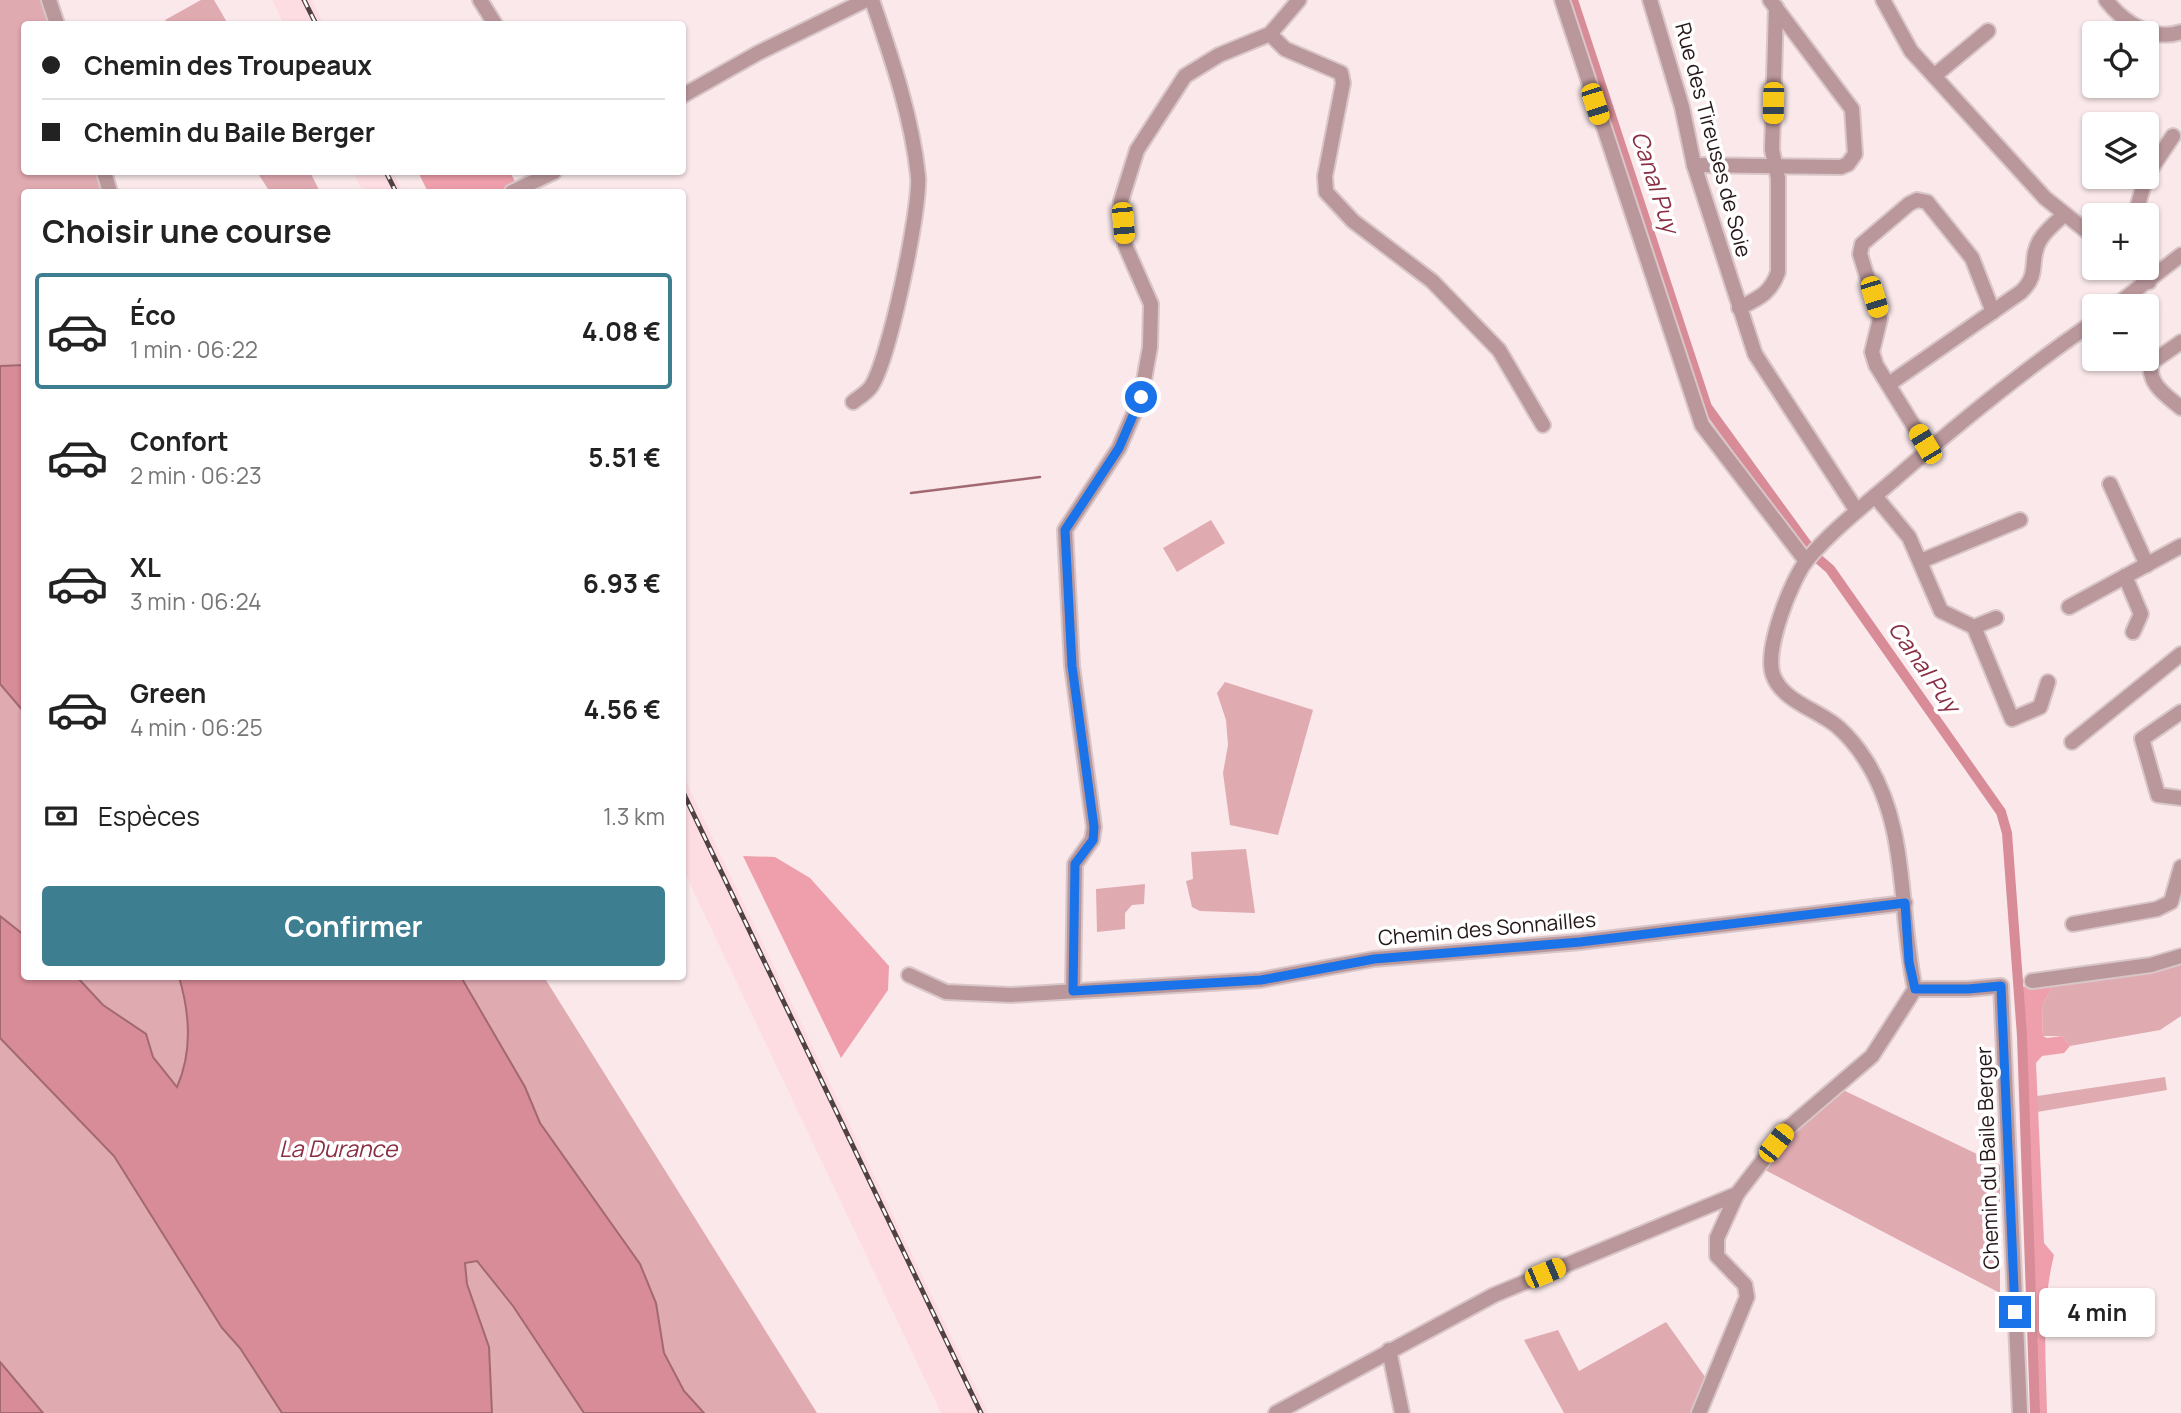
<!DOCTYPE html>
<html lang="fr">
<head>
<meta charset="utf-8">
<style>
  :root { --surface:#fff; --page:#f2f2f2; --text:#222; --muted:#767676; --line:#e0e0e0; --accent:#3d7e91 }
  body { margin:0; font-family:Manrope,sans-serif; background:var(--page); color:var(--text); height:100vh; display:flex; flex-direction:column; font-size:26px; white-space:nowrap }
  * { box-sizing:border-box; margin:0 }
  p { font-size:23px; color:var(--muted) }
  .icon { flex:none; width:38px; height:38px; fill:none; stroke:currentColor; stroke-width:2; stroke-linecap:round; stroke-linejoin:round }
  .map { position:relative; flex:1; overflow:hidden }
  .details { position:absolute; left:21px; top:189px; width:665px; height:791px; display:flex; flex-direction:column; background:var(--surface); border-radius:7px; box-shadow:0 2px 5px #0004 }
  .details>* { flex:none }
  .guide { position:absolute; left:21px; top:21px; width:665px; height:154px; border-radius:7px; box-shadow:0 2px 5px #0004; display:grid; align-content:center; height:154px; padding:0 21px; background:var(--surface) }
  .tools { position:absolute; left:2082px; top:21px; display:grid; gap:14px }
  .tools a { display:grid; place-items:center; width:77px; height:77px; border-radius:7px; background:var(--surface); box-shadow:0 2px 5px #0004; font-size:35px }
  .end { position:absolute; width:32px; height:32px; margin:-16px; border:9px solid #1a73e8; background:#fff; box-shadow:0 0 0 4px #fff }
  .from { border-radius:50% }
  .bubble { position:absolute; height:49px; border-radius:7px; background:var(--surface); box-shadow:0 2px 5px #0004; font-size:23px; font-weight:700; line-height:49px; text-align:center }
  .car { position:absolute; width:21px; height:42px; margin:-21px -10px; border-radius:9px; box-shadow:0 0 5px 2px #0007; background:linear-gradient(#f5c518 24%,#345 0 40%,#f5c518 0 76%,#345 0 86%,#f5c518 0) }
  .guide b { display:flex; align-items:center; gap:24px; height:66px; font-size:26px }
  .guide b+b { border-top:2px solid var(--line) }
  .guide i { width:18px; height:18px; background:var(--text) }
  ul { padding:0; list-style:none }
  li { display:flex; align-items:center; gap:21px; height:116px; margin:0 14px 10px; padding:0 7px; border:4px solid transparent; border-radius:7px }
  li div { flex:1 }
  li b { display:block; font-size:26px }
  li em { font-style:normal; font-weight:700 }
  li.selected { border-color:var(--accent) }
  li>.icon { width:63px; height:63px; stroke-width:1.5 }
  h2 { padding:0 21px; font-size:32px; line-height:84px }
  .pay { display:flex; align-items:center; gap:18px; height:77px; padding:0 21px; font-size:26px }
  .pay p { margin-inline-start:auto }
  .button { display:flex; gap:14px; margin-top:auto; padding:14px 21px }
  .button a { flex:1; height:80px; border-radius:7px; background:var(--accent); color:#fff; font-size:28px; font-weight:700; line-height:80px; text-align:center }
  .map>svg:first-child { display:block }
  .built { fill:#fddde1 }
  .green { fill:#e0aab1 }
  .forest { fill:#ee9fab }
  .water { fill:#d88c97; stroke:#a26971; stroke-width:2 }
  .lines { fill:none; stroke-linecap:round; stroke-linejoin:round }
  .stream { stroke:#a26971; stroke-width:2.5 }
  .canal { stroke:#d88c97; stroke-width:10 }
  .minor-casing { stroke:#d8c6c8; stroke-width:18 }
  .minor { stroke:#ba979b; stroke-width:14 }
  .rail-casing { stroke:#504143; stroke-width:5 }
  .rail { stroke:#fff; stroke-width:2.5; stroke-dasharray:8; stroke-linecap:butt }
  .route { stroke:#1a73e8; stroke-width:9 }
  .labels { text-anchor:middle; stroke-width:7; stroke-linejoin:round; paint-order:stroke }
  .street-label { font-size:21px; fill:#251618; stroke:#fff }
  .water-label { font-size:23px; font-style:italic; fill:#892e43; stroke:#fff }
</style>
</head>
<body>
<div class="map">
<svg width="2181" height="1413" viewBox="0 0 2181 1413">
  <rect width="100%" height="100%" fill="#fae8ea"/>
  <g class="built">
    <polygon points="272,0 312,0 323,24 284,24"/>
    <polygon points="353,172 393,172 403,192 363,192"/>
    <polygon points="683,775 723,860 988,1413 941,1413 683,869"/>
  </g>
  <g class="green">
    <polygon points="0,0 43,0 52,24 24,24 24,172 99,172 105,192 24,192 24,365 0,366"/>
    <polygon points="201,0 214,0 228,24 168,24 165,20"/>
    <polygon points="257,172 310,172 320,192 270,192"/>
    <polygon points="1211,520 1225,543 1177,572 1163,548"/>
    <polygon points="1225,682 1313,710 1278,835 1230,825 1223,773 1228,745 1226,720 1217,693"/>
    <polygon points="0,684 24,712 24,935 0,916"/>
    <polygon points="1246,849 1255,913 1200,911 1192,907 1186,881 1193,879 1191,852"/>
    <polygon points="1145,884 1144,904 1132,905 1125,913 1125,929 1097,932 1096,889"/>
    <polygon points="2181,962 2181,1016 2160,1030 2070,1046 2062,1036 2043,1036 2042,1006 2054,983"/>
    <path d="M77,977H179C191,1017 192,1047 178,1087L153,1057L146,1034L103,1005Z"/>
    <polygon points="461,977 544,977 817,1413 704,1413 684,1391 664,1353 656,1303 640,1264 540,1123 525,1087"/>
    <polygon points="0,1038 114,1156 222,1328 240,1348 282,1413 43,1413 0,1362"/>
    <polygon points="2165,1077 2167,1090 2037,1112 2037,1096"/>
    <polygon points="1843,1090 2000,1165 2000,1293 1765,1170 1790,1132"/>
    <polygon points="477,1261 513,1306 584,1413 492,1413 489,1347 467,1284 465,1263"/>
    <polygon points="1666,1322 1708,1381 1694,1413 1564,1413 1524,1340 1558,1330 1579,1371"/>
  </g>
  <g class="forest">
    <polygon points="418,172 510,172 517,185 498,192 428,192"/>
    <polygon points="743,856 775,857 810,878 889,966 888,990 841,1058"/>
    <path d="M2054,983L2042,1006L2043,1036L2047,1038L2062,1036L2070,1046L2064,1053L2042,1056L2036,1063L2044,1243L2054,1255C2041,1307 2046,1359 2047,1413H2037L2022,987Z"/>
  </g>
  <g class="water">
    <polygon points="24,365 24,712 0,684 0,366"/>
    <path d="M0,916L24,935V976L77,977L103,1005L146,1034L153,1057L177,1087C193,1051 190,1014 179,977H461L525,1087L540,1123L640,1264L656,1303L664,1353L684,1391L704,1413H584L513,1306L477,1261L465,1263L467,1284L489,1347L492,1413H282L240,1348L222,1328L114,1156L0,1038Z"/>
    <polygon points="0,1362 43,1413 0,1413"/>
  </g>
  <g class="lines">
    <polyline class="stream" points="911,493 1040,477"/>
    <polyline class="canal" points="1573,0 1707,407 1816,557 1830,569 2001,812 2007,833 2022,1036 2035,1413"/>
    <defs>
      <g id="minor">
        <polyline points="49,0 57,24"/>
        <polyline points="480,0 495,24"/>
        <polyline points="1562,0 1702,425 1806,561"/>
        <polyline points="1650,0 1682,107 1694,165 1755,354 1857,511"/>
        <polyline points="1883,0 1911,51 1934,76 2045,198 2095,238"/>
        <path d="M2106,0C2123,22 2153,42 2181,32"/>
        <polyline points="1270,34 1285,49 1341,73 1343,83 1325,176 1326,192 1353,221 1432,281 1499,350 1543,425"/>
        <polyline points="1934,76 1988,31"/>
        <polyline points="682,96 758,53 866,0"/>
        <polyline points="1694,165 1841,167 1848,164 1855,154 1852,109 1770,0"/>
        <polyline points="104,172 110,192"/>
        <polyline points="2147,175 2173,136"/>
        <polyline points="512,192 554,172"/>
        <polyline points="2135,215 2146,177"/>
        <polyline points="2133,268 2149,282"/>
        <polyline points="2115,306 2181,255"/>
        <path d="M1739,308C1759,298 1771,293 1778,272V178L1772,150L1776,7"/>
        <path d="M2181,342L2151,363C2148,385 2166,395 2181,408"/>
        <path d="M1889,384L2021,292C2041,273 2028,260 2040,240C2046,230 2056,222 2064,215"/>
        <path d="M853,402C858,398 865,394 870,388C888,366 921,207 918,176C912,117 891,56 872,0"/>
        <polyline points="1928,449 1876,365 1872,352 1880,319 1860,254 1862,244 1909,204 1917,200 1927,202 1972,258 1993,312"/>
        <polyline points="2110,484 2147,565"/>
        <polyline points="1875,496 1909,537 1941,611 1974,627 1996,618"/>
        <polyline points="1921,561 2020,520"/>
        <polyline points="2125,576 2141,614 2133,632"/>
        <polyline points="2069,607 2181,546"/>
        <polyline points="1974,627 2012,719 2040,707 2048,682"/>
        <polyline points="2181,712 2142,739 2158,795 2181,798"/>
        <polyline points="2072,742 2181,654"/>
        <polyline points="2073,924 2157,909 2171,902 2181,867"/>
        <polyline points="909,975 946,992 1011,995 1260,980 1374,959 1580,942 1905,903"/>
        <polyline points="2032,981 2151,965 2181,956"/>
        <polyline points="1915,989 1968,989 2001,986 2020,1413"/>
        <polyline points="1073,991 1075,864 1092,840 1094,827 1072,666 1065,530 1119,448 1141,397 1150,347 1151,304 1125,245 1121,201 1137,150 1185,76 1219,55 1270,34 1299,0"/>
        <polyline points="1389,1350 1402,1413"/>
        <path d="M1276,1413L1494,1295L1737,1194L1788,1128L1872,1056L1915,989C1898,912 1910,828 1865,759C1858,748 1847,735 1838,727C1818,710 1782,701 1773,675C1764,650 1791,580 1807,560C1832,530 1866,504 1896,478C1960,422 2025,369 2095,321"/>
        <polyline points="1699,1413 1747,1297 1745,1285 1717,1256 1717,1238 1737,1194"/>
      </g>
    </defs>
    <use href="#minor" class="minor-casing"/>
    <use href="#minor" class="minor"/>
    <defs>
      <g id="rail">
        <polyline points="304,0 316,24"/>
        <polyline points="386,172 396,192"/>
        <polyline points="682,790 981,1413"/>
      </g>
    </defs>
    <use href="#rail" class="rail-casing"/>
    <use href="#rail" class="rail"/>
  </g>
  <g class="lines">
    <polyline class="route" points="1141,397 1119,448 1065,530 1072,666 1094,827 1093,840 1075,864 1073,991 1261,980 1374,959 1580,942 1905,903 1909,962 1915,989 1968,989 2001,986 2015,1312"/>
  </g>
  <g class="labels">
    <g class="street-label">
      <text transform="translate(1713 140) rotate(75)" y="7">Rue des Tireuses de Soie</text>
      <text transform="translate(1487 929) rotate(-5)" y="7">Chemin des Sonnailles</text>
      <text transform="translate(1988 1158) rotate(-92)" y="7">Chemin du Baile Berger</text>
    </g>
    <g class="water-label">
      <text transform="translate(1655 182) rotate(72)" y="8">Canal Puy</text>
      <text transform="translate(1924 667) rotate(55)" y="8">Canal Puy</text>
      <text x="338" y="1157">La Durance</text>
    </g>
  </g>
</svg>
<div class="tools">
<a><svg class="icon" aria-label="locate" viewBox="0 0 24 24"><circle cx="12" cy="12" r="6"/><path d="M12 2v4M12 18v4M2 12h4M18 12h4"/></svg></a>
<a><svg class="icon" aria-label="layers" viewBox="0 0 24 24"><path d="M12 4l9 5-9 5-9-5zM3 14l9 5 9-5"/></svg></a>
<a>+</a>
<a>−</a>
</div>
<i class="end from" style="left:1141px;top:397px"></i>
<i class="end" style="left:2015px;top:1312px"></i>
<div class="bubble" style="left:2039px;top:1288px;width:116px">4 min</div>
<i class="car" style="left:1773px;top:103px;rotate:181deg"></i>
<i class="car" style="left:1595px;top:104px;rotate:162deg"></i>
<i class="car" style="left:1123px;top:223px;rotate:175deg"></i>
<i class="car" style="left:1874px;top:297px;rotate:163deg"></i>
<i class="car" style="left:1925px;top:444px;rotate:329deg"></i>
<i class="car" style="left:1776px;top:1143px;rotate:38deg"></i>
<i class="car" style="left:1545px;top:1273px;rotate:67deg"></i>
<div class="guide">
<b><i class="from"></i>Chemin des Troupeaux</b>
<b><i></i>Chemin du Baile Berger</b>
</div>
<section class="details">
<h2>Choisir une course</h2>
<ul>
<li class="selected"><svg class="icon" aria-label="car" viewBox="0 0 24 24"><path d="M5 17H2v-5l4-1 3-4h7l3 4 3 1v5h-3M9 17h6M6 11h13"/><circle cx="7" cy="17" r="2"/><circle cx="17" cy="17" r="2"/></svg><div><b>Éco</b><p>1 min · 06:22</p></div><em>4.08 €</em></li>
<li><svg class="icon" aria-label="car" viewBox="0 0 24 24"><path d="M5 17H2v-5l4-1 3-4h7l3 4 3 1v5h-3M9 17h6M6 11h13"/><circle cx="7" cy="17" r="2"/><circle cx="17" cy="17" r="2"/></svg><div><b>Confort</b><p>2 min · 06:23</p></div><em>5.51 €</em></li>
<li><svg class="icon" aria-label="car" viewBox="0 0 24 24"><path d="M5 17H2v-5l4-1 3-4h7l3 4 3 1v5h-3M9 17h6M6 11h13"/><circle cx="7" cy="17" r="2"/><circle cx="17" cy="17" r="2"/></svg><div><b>XL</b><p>3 min · 06:24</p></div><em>6.93 €</em></li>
<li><svg class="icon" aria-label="car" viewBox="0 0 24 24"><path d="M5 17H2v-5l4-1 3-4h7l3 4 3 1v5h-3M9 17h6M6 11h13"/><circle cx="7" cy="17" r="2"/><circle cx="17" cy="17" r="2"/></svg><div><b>Green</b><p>4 min · 06:25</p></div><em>4.56 €</em></li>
</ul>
<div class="pay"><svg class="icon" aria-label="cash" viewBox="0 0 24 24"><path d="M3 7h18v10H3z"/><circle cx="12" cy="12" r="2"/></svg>Espèces<p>1.3 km</p></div>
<div class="button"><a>Confirmer</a></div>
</section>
</div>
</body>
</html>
